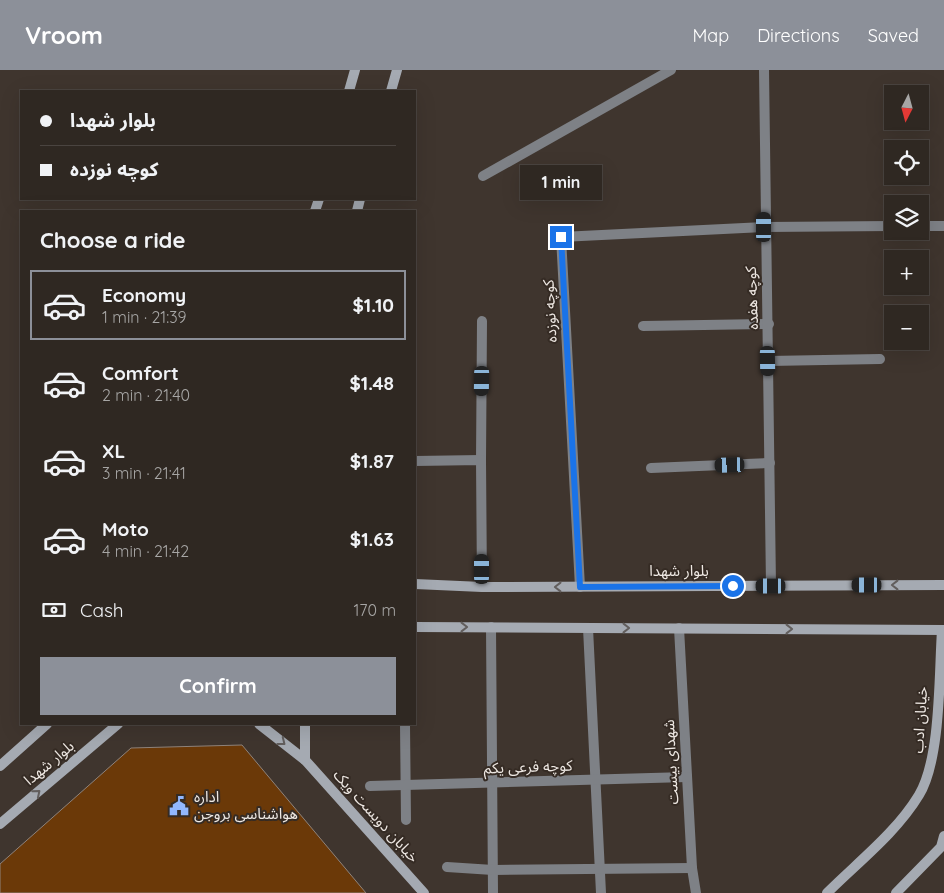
<!DOCTYPE html>
<html lang="en">
<head>
<meta charset="utf-8">
<style>
  :root { --surface:#2f2822; --page:#37302a; --text:#f1f3f6; --muted:#a7a6a5; --line:#4a4440; --accent:#8c9099 }
  body { margin:0; font-family:Quicksand,"Noto Sans Arabic",sans-serif; background:var(--page); color:var(--text); height:100vh; display:flex; flex-direction:column; font-size:19px; white-space:nowrap }
  * { box-sizing:border-box; margin:0 }
  p { font-size:16px; color:var(--muted) }
  .icon { flex:none; width:28px; height:28px; fill:none; stroke:currentColor; stroke-width:2; stroke-linecap:round; stroke-linejoin:round }
  .map { position:relative; flex:1; overflow:hidden }
  .panel { position:absolute; left:20px; top:140px; width:396px; height:515px; display:flex; flex-direction:column; background:var(--surface); border-radius:0px; box-shadow:0 5px 20px #0002,0 0 0 1px var(--line) }
  .panel>* { flex:none }
  .hud { position:absolute; left:20px; top:20px; width:396px; height:110px; border-radius:0px; box-shadow:0 5px 20px #0002,0 0 0 1px var(--line); display:grid; align-content:center; height:110px; padding:0 20px; background:var(--surface) }
  .needle { width:32px; rotate:186deg }
  .buttons { position:absolute; left:884px; top:15px; display:grid; gap:10px }
  .buttons a { display:grid; place-items:center; width:45px; height:45px; border-radius:0px; background:var(--surface); box-shadow:0 5px 20px #0002,0 0 0 1px var(--line); font-size:25px }
  .end { position:absolute; width:22px; height:22px; margin:-11px; border:6px solid #1a73e8; background:#fff; box-shadow:0 0 0 2px #fff }
  .from { border-radius:50% }
  .bubble { position:absolute; height:35px; border-radius:0px; background:var(--surface); box-shadow:0 5px 20px #0002,0 0 0 1px var(--line); font-size:16px; font-weight:700; line-height:35px; text-align:center }
  .car { position:absolute; width:15px; height:30px; margin:-15px -8px; border-radius:6px; box-shadow:0 0 4px 1px #0007; background:linear-gradient(#222 24%,#8ab4d8 0 40%,#222 0 76%,#8ab4d8 0 86%,#222 0) }
  .hud b { display:flex; align-items:center; gap:18px; height:48px; font-size:19px }
  .hud b+b { border-top:1px solid var(--line) }
  .hud i { width:12px; height:12px; background:var(--text) }
  ul { padding:0; list-style:none }
  li { display:flex; align-items:center; gap:15px; height:70px; margin:0 10px 8px; padding:0 10px; border:2px solid transparent; border-radius:0px }
  li div { flex:1 }
  li b { display:block; font-size:19px }
  li em { font-style:normal; font-weight:700 }
  li.on { border-color:var(--accent) }
  li>.icon { width:45px; height:45px; stroke-width:1.5 }
  h2 { padding:0 20px; font-size:22px; line-height:60px }
  .pay { display:flex; align-items:center; gap:12px; height:55px; padding:0 20px; font-size:19px }
  .pay p { margin-inline-start:auto }
  .button { display:flex; gap:10px; margin-top:auto; padding:10px 20px }
  .button a { flex:1; height:58px; border-radius:0px; background:var(--accent); color:#fff; font-size:20px; font-weight:700; line-height:58px; text-align:center }
  header { display:flex; align-items:center; gap:30px; box-sizing:border-box; height:70px; padding:0 25px; background:var(--accent); color:#fff }
  header strong { font-size:24px }
  nav { display:flex; gap:28px; margin-inline-start:auto; font-size:18px }
  .map>svg:first-child { display:block }
  .building { fill:#6b3908; stroke:#8f837b }
  .lines { fill:none; stroke-linecap:round; stroke-linejoin:round }
  .lane { stroke:#7e8186; stroke-width:10 }
  .street { stroke:#7e8186; stroke-width:10 }
  .secondary { stroke:#a5aab2; stroke-width:10 }
  .oneway { stroke:#625e5d }
  .route { stroke:#1a73e8; stroke-width:6 }
  .labels { text-anchor:middle; stroke-width:4; stroke-linejoin:round; paint-order:stroke }
  .street-label { font-size:15px; fill:#eee8e3; stroke:#352b24 }
  .poi-label { font-size:15px; fill:#eee8e3; stroke:#352b24; text-anchor:start }
</style>
</head>
<body>
<header>
<strong>Vroom</strong>
<nav><a>Map</a><a>Directions</a><a>Saved</a></nav>
</header>
<div class="map">
<svg width="944" height="823" viewBox="0 0 944 823">
  <rect width="100%" height="100%" fill="#3f352e"/>
  <polygon class="building" points="242,675 366,823 0,823 0,794 131,678"/>
  <g class="lines">
    <g class="lane">
      <polyline points="643,256 769,254"/>
      <polyline points="769,291 880,289"/>
      <polyline points="651,398 770,393"/>
    </g>
    <g class="street">
      <polyline points="764,0 771,516"/>
      <polyline points="483,106 671,0"/>
      <polyline points="920,156 944,156"/>
      <polyline points="481,390 482,251"/>
      <polyline points="415,391 481,390 482,517"/>
      <polyline points="580,517 561,167 765,157 892,156"/>
      <polyline points="491,557 493,823"/>
      <polyline points="588,558 601,823"/>
      <polyline points="679,558 692,798 696,823"/>
      <polyline points="405,654 406,750"/>
      <polyline points="370,716 687,707"/>
      <polyline points="447,797 493,800 692,798"/>
    </g>
    <g class="secondary">
      <polyline points="349,21 355,0"/>
      <polyline points="391,21 397,0"/>
      <polyline points="315,141 319,129"/>
      <polyline points="357,141 360,129"/>
      <polyline points="415,514 482,517 944,515"/>
      <polyline points="415,557 944,560"/>
      <polyline points="259,654 305,690 424,823"/>
      <polyline points="305,654 305,690"/>
      <polyline points="0,696 47,654"/>
      <polyline points="0,754 118,654"/>
      <path d="M827,823C858,792 896,763 919,725C941,689 939,604 942,560"/>
      <polyline points="896,823 941,777 944,766"/>
    </g>
  </g>
  <defs><path id="oneway-chevron" d="M-2-3.5L2.5 0L-2 3.5" fill="none" stroke-width="1.6" stroke-linecap="round" stroke-linejoin="round" transform="scale(1.25)"/></defs>
  <g class="oneway">
    <use href="#oneway-chevron" transform="translate(895 515) rotate(180)"/>
    <use href="#oneway-chevron" transform="translate(558 517) rotate(180)"/>
    <use href="#oneway-chevron" transform="translate(464 557)"/>
    <use href="#oneway-chevron" transform="translate(626 558)"/>
    <use href="#oneway-chevron" transform="translate(789 559)"/>
    <use href="#oneway-chevron" transform="translate(282 672) rotate(38)"/>
    <use href="#oneway-chevron" transform="translate(37 723) rotate(-40)"/>
  </g>
  <g class="lines">
    <polyline class="route" points="561,167 580,517 733,516"/>
  </g>
  <defs>
    <symbol id="civic-bare" viewBox="-9 -9 18 18"><path d="M-.6-6.5H3V-4.5H.6V-3L4-1V1h2V6H-6V1h2V-1L-.6-3ZM-1.2 2.5V6h2.4V2.5Z" fill="#92b7fd" stroke="#352b24" stroke-width="2.5" paint-order="stroke"/></symbol>
  </defs>
  <g fill-rule="evenodd">
    <use href="#civic-bare" x="165" y="722" width="28" height="28"/>
  </g>
  <g class="labels">
    <g class="street-label">
      <text transform="translate(752 228) rotate(-92)" y="5">کوچه هفده</text>
      <text transform="translate(550 241) rotate(-93)" y="5">کوچه نوزده</text>
      <text x="679" y="506">بلوار شهدا</text>
      <text transform="translate(920 650) rotate(-86)" y="5">خیابان ادب</text>
      <text transform="translate(671 692) rotate(-93)" y="5">شهدای بیست</text>
      <text transform="translate(49 693) rotate(-40)" y="5">بلوار شهدا</text>
      <text transform="translate(528 697) rotate(-2)" y="5">کوچه فرعی یکم</text>
      <text transform="translate(376 746) rotate(48)" y="5">خیابان دویست ویک</text>
    </g>
    <g class="poi-label">
      <text x="194" y="732">اداره<tspan x="194" dy="17">هواشناسی بروجن</tspan></text>
    </g>
  </g>
</svg>
<div class="buttons">
<a><svg class="needle" viewBox="-14 -14 28 28"><path d="M0-13l5 13h-10z" fill="#e53935"/><path d="M0 13l5-13h-10z" fill="#a7a6a5"/></svg></a>
<a><svg class="icon" aria-label="locate" viewBox="0 0 24 24"><circle cx="12" cy="12" r="6"/><path d="M12 2v4M12 18v4M2 12h4M18 12h4"/></svg></a>
<a><svg class="icon" aria-label="layers" viewBox="0 0 24 24"><path d="M12 4l9 5-9 5-9-5zM3 14l9 5 9-5"/></svg></a>
<a>+</a>
<a>−</a>
</div>
<i class="end from" style="left:733px;top:516px"></i>
<i class="end" style="left:561px;top:167px"></i>
<div class="bubble" style="left:520px;top:95px;width:82px">1 min</div>
<i class="car" style="left:764px;top:157px;rotate:0deg"></i>
<i class="car" style="left:768px;top:291px;rotate:179deg"></i>
<i class="car" style="left:482px;top:311px;rotate:181deg"></i>
<i class="car" style="left:730px;top:395px;rotate:268deg"></i>
<i class="car" style="left:482px;top:499px;rotate:0deg"></i>
<i class="car" style="left:867px;top:515px;rotate:270deg"></i>
<i class="car" style="left:771px;top:516px;rotate:270deg"></i>
<div class="hud">
<b><i class="from"></i>بلوار شهدا</b>
<b><i></i>کوچه نوزده</b>
</div>
<section class="panel">
<h2>Choose a ride</h2>
<ul>
<li class="on"><svg class="icon" aria-label="car" viewBox="0 0 24 24"><path d="M5 17H2v-5l4-1 3-4h7l3 4 3 1v5h-3M9 17h6M6 11h13"/><circle cx="7" cy="17" r="2"/><circle cx="17" cy="17" r="2"/></svg><div><b>Economy</b><p>1 min · 21:39</p></div><em>$1.10</em></li>
<li><svg class="icon" aria-label="car" viewBox="0 0 24 24"><path d="M5 17H2v-5l4-1 3-4h7l3 4 3 1v5h-3M9 17h6M6 11h13"/><circle cx="7" cy="17" r="2"/><circle cx="17" cy="17" r="2"/></svg><div><b>Comfort</b><p>2 min · 21:40</p></div><em>$1.48</em></li>
<li><svg class="icon" aria-label="car" viewBox="0 0 24 24"><path d="M5 17H2v-5l4-1 3-4h7l3 4 3 1v5h-3M9 17h6M6 11h13"/><circle cx="7" cy="17" r="2"/><circle cx="17" cy="17" r="2"/></svg><div><b>XL</b><p>3 min · 21:41</p></div><em>$1.87</em></li>
<li><svg class="icon" aria-label="car" viewBox="0 0 24 24"><path d="M5 17H2v-5l4-1 3-4h7l3 4 3 1v5h-3M9 17h6M6 11h13"/><circle cx="7" cy="17" r="2"/><circle cx="17" cy="17" r="2"/></svg><div><b>Moto</b><p>4 min · 21:42</p></div><em>$1.63</em></li>
</ul>
<div class="pay"><svg class="icon" aria-label="cash" viewBox="0 0 24 24"><path d="M3 7h18v10H3z"/><circle cx="12" cy="12" r="2"/></svg>Cash<p>170 m</p></div>
<div class="button"><a>Confirm</a></div>
</section>
</div>
</body>
</html>
